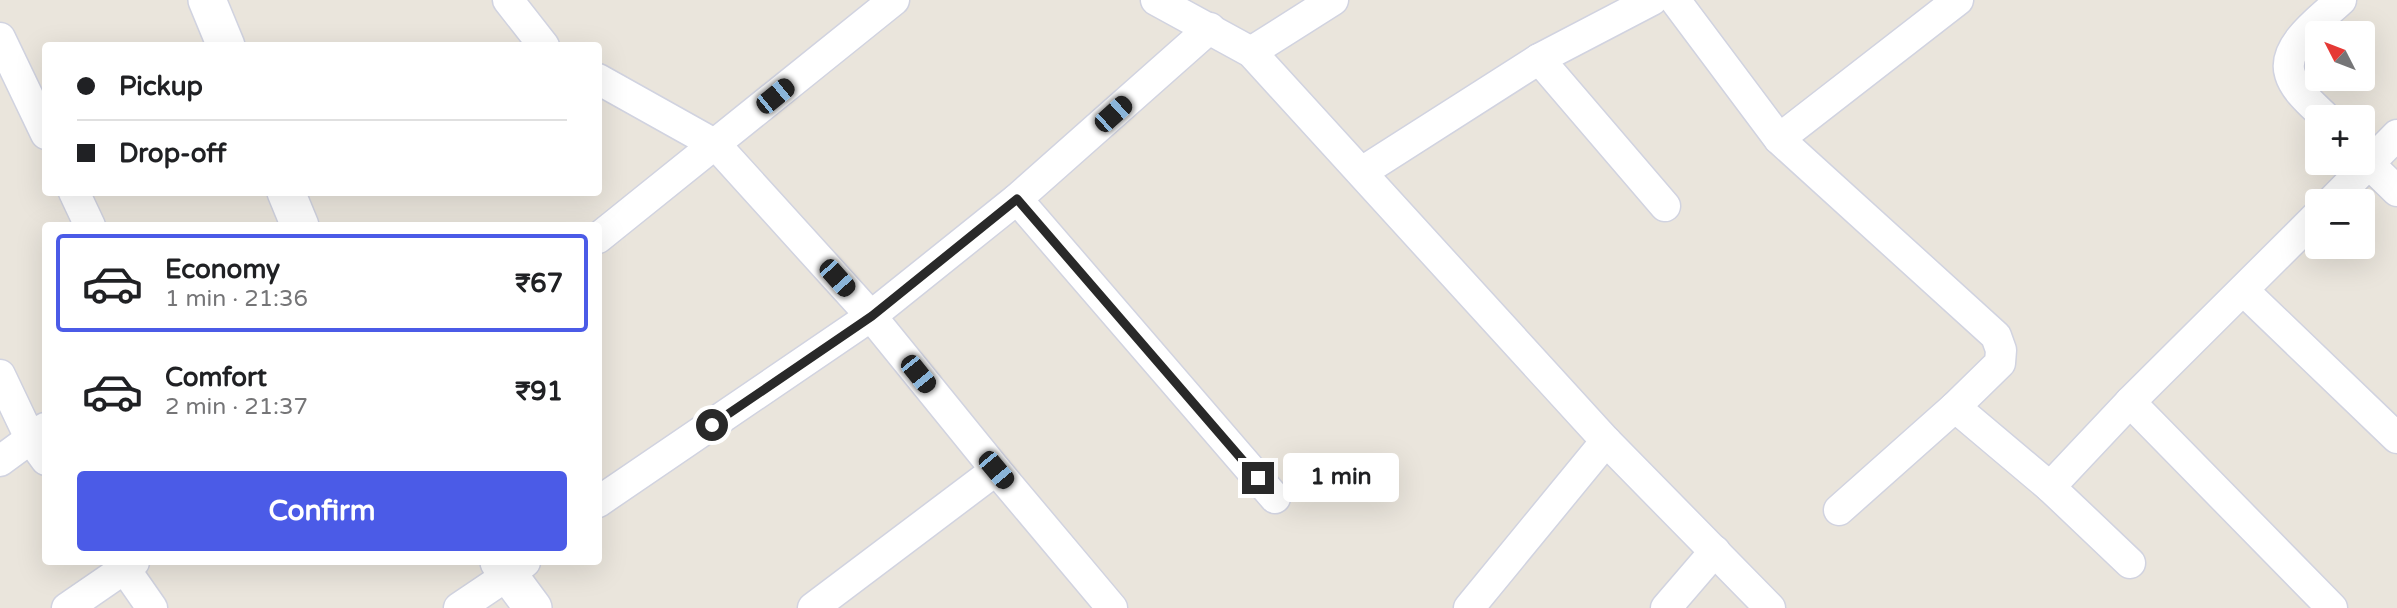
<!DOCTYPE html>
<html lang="en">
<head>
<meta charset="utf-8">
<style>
  :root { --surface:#fff; --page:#f6f6f6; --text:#202124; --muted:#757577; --line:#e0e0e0; --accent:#4b5be7 }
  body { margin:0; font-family:"Varela Round",sans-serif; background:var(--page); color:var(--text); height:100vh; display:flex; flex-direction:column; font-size:26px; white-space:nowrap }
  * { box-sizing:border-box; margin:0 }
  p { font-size:23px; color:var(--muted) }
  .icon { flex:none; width:38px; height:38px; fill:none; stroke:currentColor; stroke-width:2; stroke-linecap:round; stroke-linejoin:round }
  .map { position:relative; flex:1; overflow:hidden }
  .panel { position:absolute; left:42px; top:222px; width:560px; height:343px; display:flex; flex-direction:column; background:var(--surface); border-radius:7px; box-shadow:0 7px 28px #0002 }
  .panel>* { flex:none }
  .top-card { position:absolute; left:42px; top:42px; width:560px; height:154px; border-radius:7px; box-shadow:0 7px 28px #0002; display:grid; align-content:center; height:154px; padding:0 35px; background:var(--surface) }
  .needle { width:46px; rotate:312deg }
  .buttons { position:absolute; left:2305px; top:21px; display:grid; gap:14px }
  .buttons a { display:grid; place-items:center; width:70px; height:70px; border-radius:7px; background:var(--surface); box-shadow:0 7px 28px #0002; font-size:35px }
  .end { position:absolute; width:32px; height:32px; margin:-16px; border:9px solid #292929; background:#fff; box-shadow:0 0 0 4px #fff }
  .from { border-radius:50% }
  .bubble { position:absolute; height:49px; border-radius:7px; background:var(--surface); box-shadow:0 7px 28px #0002; font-size:23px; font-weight:700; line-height:49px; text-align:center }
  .car { position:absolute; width:21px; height:42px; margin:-21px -10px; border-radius:9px; box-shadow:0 0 5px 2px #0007; background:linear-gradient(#222 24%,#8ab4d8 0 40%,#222 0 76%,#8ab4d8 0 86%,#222 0) }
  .top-card b { display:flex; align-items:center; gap:24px; height:66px; font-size:26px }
  .top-card b+b { border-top:2px solid var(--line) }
  .top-card i { width:18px; height:18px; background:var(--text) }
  ul { padding:12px 0 0; list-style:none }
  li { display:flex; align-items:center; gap:21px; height:98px; margin:0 14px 10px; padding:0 21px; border:4px solid transparent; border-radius:7px }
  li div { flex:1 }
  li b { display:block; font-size:26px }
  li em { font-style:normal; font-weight:700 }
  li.selected { border-color:var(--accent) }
  li>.icon { width:63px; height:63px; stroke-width:1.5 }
  .cta { display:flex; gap:14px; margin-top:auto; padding:14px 35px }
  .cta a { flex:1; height:80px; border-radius:7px; background:var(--accent); color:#fff; font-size:28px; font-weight:700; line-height:80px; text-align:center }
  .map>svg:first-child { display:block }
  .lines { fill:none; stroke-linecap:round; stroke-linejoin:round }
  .minor-casing { stroke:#d1d3e0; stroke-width:33 }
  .tertiary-casing { stroke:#d1d3e0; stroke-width:40 }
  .minor { stroke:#fff; stroke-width:30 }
  .tertiary { stroke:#fff; stroke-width:37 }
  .route { stroke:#292929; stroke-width:9 }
</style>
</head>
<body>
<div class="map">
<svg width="2397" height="608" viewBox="0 0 2397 608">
  <rect width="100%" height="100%" fill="#eae5dc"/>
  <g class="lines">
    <defs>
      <g id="minor">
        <polyline points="508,0 544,46"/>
        <polyline points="1156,0 1251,52 1606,441 1770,608"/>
        <polyline points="1675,0 1779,139 1996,336 2001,350 2000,363 1955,407"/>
        <polyline points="0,38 46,134"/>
        <polyline points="1251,52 1333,0"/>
        <polyline points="1539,59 1665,206"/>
        <polyline points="598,79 716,145 871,316 996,470 1112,608"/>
        <path d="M2325,117C2313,105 2295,91 2290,74C2281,46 2323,17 2341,0"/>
        <polyline points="1779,139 1958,0"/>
        <polyline points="2362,157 2397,191"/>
        <polyline points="1362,172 1539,59 1652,0"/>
        <polyline points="74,192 90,226"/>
        <polyline points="1017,199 1275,498"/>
        <polyline points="2332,201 2397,135"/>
        <polyline points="598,238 894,0"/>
        <polyline points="2244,291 2397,438"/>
        <polyline points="0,375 30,438 46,460"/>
        <polyline points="2130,402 2332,608"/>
        <polyline points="0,461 45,428"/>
        <polyline points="2050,487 2130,402 2317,216"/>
        <polyline points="598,502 871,316 1017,199 1210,28"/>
        <polyline points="1839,510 1955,407 2050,487 2130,563"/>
        <polyline points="120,562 152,608"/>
        <polyline points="67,608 134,562"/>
        <polyline points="459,608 508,575 525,562"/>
        <polyline points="813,608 996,470"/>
        <polyline points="1469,608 1606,441"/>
        <polyline points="1666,608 1715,551"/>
      </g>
      <g id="tertiary">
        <polyline points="207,0 226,46"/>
        <polyline points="286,192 300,226"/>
        <polyline points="499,562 533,608"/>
      </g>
    </defs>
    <use href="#minor" class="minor-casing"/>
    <use href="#tertiary" class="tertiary-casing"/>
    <use href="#minor" class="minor"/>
    <use href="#tertiary" class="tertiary"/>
  </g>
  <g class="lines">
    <polyline class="route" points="712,425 872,316 1017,199 1258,478"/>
  </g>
</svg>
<div class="buttons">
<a><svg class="needle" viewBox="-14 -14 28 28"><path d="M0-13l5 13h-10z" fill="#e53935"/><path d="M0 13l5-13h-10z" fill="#757577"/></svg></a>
<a>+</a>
<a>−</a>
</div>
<i class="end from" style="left:712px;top:425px"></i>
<i class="end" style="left:1258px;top:478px"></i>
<div class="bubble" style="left:1283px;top:453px;width:116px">1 min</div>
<i class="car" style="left:775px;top:96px;rotate:51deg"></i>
<i class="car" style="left:1113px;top:114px;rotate:48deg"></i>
<i class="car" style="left:837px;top:278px;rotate:138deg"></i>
<i class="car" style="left:918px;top:374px;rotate:141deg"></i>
<i class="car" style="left:996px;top:470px;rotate:140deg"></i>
<div class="top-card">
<b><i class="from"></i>Pickup</b>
<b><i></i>Drop-off</b>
</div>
<section class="panel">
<ul>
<li class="selected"><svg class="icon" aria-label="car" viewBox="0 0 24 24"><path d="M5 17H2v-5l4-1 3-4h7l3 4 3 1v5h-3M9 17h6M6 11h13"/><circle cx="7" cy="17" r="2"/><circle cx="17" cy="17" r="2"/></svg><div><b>Economy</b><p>1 min · 21:36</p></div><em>₹67</em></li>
<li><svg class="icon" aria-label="car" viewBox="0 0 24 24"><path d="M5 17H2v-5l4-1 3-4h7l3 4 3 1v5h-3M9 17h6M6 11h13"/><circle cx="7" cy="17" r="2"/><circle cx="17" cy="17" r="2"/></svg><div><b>Comfort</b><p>2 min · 21:37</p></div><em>₹91</em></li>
</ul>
<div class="cta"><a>Confirm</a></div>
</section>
</div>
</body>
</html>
